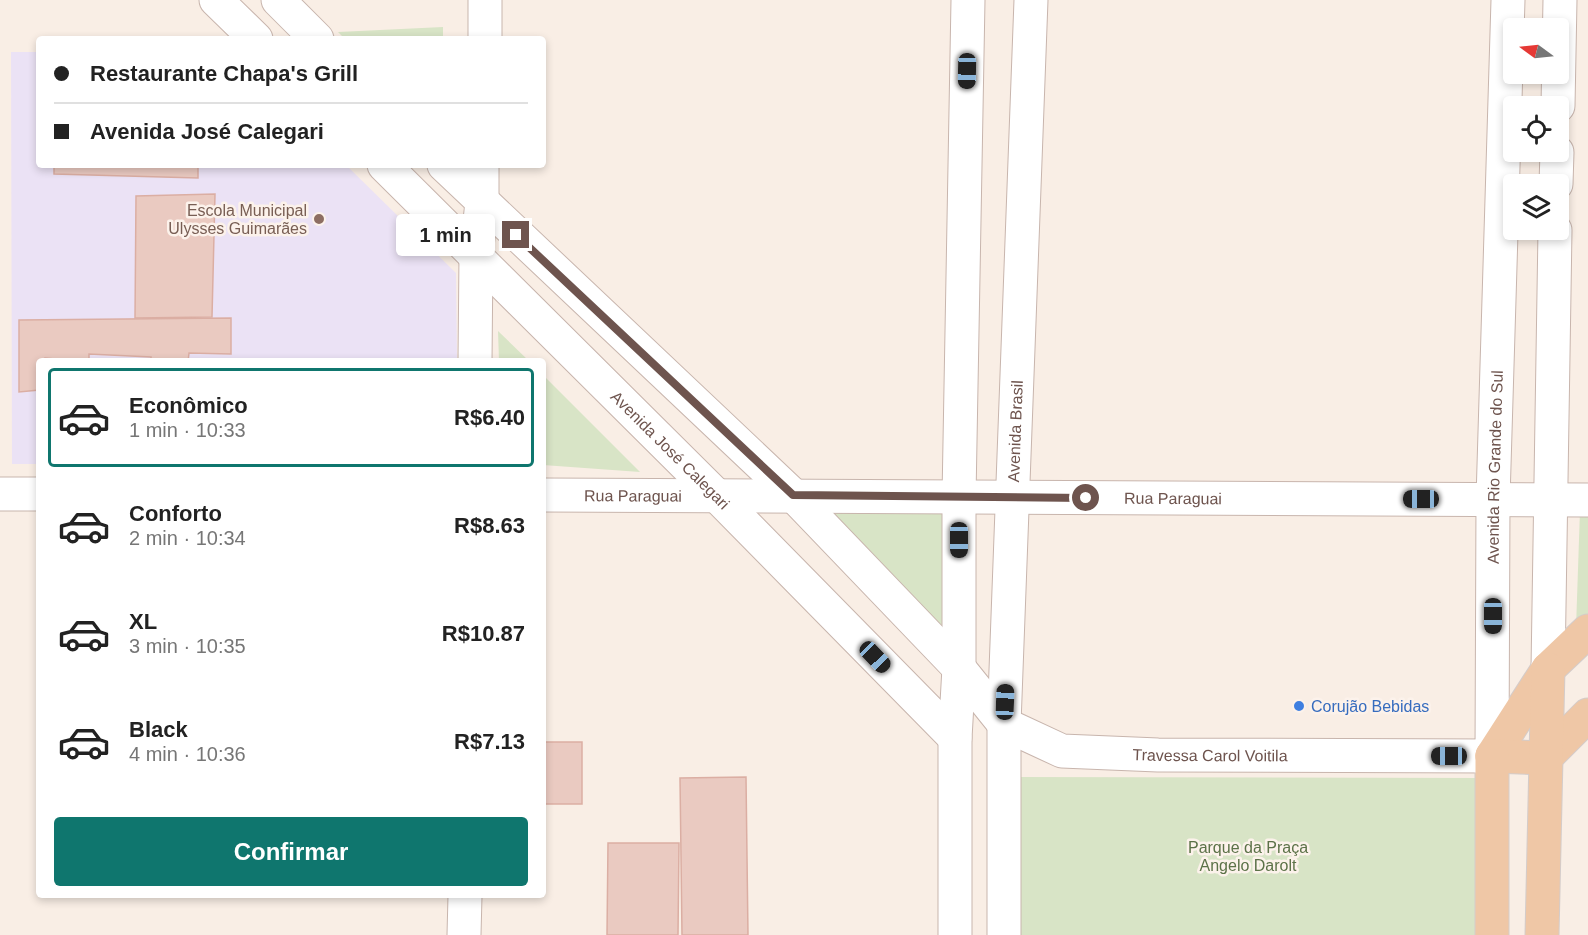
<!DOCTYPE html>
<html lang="pt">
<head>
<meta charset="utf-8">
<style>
  :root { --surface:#fff; --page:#f2f2f2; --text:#222; --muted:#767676; --line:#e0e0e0; --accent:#0f766e }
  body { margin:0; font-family:Helvetica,sans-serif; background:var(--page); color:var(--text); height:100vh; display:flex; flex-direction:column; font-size:22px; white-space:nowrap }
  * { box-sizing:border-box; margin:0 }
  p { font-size:20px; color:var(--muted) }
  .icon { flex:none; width:33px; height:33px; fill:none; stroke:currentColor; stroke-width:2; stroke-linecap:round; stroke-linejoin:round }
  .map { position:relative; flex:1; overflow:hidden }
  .details { position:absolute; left:36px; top:358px; width:510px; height:540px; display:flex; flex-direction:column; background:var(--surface); border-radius:6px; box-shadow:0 3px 9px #0003 }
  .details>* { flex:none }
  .banner { position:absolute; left:36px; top:36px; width:510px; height:132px; border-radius:6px; box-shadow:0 3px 9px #0003; display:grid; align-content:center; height:132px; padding:0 18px; background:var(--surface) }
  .needle { width:39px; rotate:285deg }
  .fabs { position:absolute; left:1503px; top:18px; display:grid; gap:12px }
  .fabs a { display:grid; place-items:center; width:66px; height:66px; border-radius:6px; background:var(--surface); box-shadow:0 3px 9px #0003; font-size:30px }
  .end { position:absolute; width:27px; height:27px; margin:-14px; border:8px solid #6e544e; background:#fff; box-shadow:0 0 0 3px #fff }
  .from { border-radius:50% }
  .bubble { position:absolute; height:42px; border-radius:6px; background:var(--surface); box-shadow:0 3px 9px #0003; font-size:20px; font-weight:700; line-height:42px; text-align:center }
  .car { position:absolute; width:18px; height:36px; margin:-18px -9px; border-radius:8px; box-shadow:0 0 4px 2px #0007; background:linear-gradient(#222 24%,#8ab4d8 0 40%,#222 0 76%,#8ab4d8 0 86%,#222 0) }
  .banner b { display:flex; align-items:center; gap:21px; height:57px; font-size:22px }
  .banner b+b { border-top:2px solid var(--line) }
  .banner i { width:15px; height:15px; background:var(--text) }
  ul { padding:10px 0 0; list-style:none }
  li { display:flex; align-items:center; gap:18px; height:99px; margin:0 12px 9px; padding:0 6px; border:3px solid transparent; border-radius:6px }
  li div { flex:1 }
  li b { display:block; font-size:22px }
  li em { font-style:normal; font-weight:700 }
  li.active { border-color:var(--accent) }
  li>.icon { width:54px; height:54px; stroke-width:1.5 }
  .primary-button { display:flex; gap:12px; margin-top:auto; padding:12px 18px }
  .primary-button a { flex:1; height:69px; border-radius:6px; background:var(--accent); color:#fff; font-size:24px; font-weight:700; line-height:69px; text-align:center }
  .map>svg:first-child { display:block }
  .education { fill:#ebe2f5 }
  .green { fill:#d8e4c6 }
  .building { fill:#eacac1; stroke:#dbaea3; stroke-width:1.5 }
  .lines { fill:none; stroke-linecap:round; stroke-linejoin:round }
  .minor-casing { stroke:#c8b5ad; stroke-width:35 }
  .major-casing { stroke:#d4ccca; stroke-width:35 }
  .minor { stroke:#fff; stroke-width:33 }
  .major { stroke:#efc7a6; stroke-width:33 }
  .route { stroke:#6e544e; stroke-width:8 }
  .education-dot { fill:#8d6e63; stroke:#fcf2eb; stroke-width:2 }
  .shop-dot { fill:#3f7fe0; stroke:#fcf2eb; stroke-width:2 }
  .labels { text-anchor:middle; stroke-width:5; stroke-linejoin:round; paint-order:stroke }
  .education-label { font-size:16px; fill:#785e54; stroke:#fcf2eb; text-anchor:end }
  .street-label { font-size:16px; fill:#6e544e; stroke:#fcf2eb }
  .shop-label { font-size:16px; fill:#366cbe; stroke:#fcf2eb; text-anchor:start }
  .park-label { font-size:16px; fill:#5c7248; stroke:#fcf2eb }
</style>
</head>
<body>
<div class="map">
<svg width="1588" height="935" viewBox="0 0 1588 935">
  <rect width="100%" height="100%" fill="#f9eee5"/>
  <polygon class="education" points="11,52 39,52 39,165 346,165 456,273 457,361 39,362 39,464 12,464"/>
  <g class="green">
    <polygon points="443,27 443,39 345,39 338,32"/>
    <polygon points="498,331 529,361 499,361"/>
    <polygon points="543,375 640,472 543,465"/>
    <polygon points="809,505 948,506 947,653"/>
    <polygon points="1580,510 1588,510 1588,616 1576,628"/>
    <polygon points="1016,777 1480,778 1480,935 1016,935"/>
  </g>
  <g class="building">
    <polygon points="54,165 198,165 198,178 54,174"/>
    <polygon points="215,194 212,317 135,318 136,196"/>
    <polygon points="231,318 231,354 189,353 188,362 151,362 151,357 89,354 89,362 45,358 45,362 39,362 39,390 19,392 19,320"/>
    <rect x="543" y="742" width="39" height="62"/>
    <polygon points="746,777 748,935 682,935 680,778"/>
    <polygon points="608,843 679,843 678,935 607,935"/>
  </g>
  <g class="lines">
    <defs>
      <g id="minor">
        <polyline points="216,0 256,39"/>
        <polyline points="278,0 317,39"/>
        <polyline points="485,39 485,0"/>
        <polyline points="1558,106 1560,0"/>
        <path id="s1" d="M384,165L716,495L955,738"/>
        <path id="s2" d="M444,165L793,495L959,668L1004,724L1062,751L1158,755L1492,756L1493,499L1508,0"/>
        <polyline points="1556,184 1557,152"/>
        <polyline points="475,362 476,255 482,203 482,165"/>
        <polyline points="0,494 39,494"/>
        <path id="s3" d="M543,495L1588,500"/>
        <polyline points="1548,669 1555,230"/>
        <polyline points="464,935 465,896"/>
        <polyline points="955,935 955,738 959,668 959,497 968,0"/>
        <path id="s4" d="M1004,935V724L1031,0"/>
      </g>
      <g id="major">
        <polyline points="1492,756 1548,669 1588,631"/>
        <polyline points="1492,756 1545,758 1588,715"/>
        <polyline points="1492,935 1492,756"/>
        <polyline points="1542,935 1548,669"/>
      </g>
    </defs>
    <use href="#minor" class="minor-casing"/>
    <use href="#major" class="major-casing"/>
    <use href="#minor" class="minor"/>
    <use href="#major" class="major"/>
  </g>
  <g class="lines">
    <polyline class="route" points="516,235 793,495 1086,498"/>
  </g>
  <circle class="education-dot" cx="319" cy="219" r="6"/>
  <circle class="shop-dot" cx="1299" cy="706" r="6"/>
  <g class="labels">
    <g class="education-label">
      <text x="307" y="216">Escola Municipal<tspan x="307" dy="18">Ulysses Guimarães</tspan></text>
    </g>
    <g class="street-label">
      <text dy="6" stroke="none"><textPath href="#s4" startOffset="504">Avenida Brasil</textPath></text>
      <text dy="6" stroke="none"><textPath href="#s1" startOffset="404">Avenida José Calegari</textPath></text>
      <text dy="6" stroke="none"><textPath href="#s2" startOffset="1575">Avenida Rio Grande do Sul</textPath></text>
      <text dy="6" stroke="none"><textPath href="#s3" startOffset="90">Rua Paraguai</textPath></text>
      <text dy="6" stroke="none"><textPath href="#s3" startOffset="630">Rua Paraguai</textPath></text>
      <text dy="6" stroke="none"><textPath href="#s2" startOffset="1004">Travessa Carol Voitila</textPath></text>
    </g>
    <g class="shop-label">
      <text x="1311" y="712">Corujão Bebidas</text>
    </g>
    <g class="park-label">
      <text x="1248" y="853">Parque da Praça<tspan x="1248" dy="18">Angelo Darolt</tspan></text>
    </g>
  </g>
</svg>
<div class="fabs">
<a><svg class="needle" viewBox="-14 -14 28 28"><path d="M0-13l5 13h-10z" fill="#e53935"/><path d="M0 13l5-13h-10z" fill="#767676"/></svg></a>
<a><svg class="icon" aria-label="locate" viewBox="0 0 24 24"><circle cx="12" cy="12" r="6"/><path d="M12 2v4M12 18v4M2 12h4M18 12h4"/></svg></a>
<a><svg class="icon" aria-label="layers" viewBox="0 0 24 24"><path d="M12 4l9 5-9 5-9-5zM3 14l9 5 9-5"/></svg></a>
</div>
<i class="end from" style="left:1086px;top:498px"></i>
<i class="end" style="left:516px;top:235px"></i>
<div class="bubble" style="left:396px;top:214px;width:99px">1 min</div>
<i class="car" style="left:967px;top:71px;rotate:181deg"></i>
<i class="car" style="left:1421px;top:499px;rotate:270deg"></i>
<i class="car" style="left:959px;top:540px;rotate:180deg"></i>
<i class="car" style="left:1493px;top:616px;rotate:180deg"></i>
<i class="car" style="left:875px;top:657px;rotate:136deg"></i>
<i class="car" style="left:1005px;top:702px;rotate:2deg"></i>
<i class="car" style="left:1449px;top:756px;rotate:270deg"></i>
<div class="banner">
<b><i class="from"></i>Restaurante Chapa's Grill</b>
<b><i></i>Avenida José Calegari</b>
</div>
<section class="details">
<ul>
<li class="active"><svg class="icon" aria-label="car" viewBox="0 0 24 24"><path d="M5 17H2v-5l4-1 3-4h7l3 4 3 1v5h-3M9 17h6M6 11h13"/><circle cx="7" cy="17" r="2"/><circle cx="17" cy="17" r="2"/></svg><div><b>Econômico</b><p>1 min · 10:33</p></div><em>R$6.40</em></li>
<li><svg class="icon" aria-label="car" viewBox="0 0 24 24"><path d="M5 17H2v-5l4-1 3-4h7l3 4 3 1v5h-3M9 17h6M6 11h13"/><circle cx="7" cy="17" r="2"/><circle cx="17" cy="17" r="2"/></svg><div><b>Conforto</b><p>2 min · 10:34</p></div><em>R$8.63</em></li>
<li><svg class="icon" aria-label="car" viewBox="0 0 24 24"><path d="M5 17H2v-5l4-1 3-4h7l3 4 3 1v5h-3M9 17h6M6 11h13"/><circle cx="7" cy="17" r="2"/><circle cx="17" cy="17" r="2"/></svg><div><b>XL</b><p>3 min · 10:35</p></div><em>R$10.87</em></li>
<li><svg class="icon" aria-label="car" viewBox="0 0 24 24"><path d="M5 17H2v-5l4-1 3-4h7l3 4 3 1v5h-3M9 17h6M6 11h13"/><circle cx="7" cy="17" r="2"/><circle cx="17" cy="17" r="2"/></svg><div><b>Black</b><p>4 min · 10:36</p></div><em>R$7.13</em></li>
</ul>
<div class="primary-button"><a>Confirmar</a></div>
</section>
</div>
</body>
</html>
